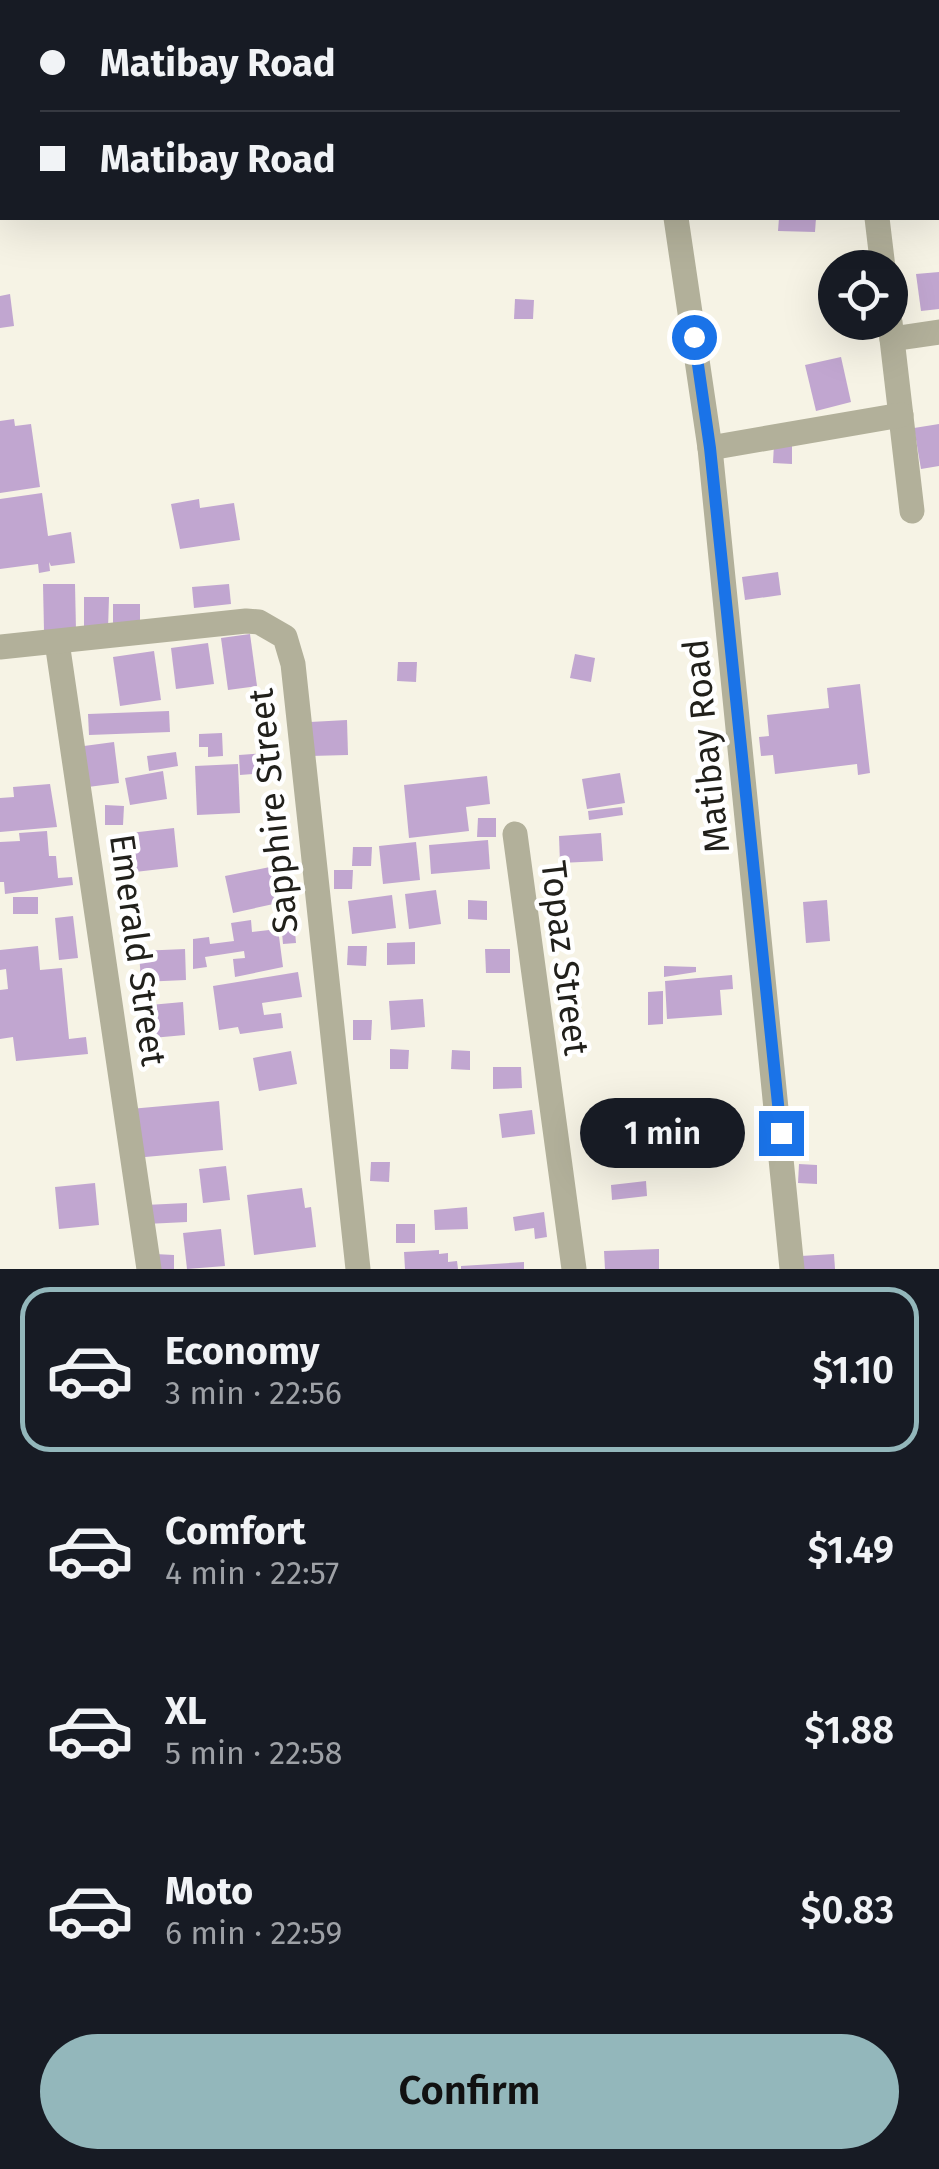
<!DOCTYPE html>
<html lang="en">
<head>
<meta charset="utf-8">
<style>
  :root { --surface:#171b24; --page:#20242c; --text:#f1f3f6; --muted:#9ea1a6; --line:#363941; --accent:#93b7bb }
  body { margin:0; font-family:"Fira Sans",sans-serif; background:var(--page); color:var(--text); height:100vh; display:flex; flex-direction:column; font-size:38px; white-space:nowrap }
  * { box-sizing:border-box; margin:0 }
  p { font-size:32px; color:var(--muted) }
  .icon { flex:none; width:55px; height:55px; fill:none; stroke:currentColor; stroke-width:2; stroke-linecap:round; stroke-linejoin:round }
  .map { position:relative; height:1269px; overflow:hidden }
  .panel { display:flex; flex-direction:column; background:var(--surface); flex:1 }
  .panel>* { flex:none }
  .hud { position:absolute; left:0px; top:0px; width:940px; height:220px; box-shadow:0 10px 40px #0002; display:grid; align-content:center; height:220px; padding:0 40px; background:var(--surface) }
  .controls { position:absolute; left:818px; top:250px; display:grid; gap:20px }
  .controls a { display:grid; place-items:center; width:90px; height:90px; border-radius:50%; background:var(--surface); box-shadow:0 10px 40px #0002; font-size:50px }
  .end { position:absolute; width:45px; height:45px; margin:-22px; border:12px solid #1a73e8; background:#fff; box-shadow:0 0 0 5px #fff }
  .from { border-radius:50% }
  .bubble { position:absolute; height:70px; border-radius:35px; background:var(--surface); box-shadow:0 10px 40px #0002; font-size:32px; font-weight:600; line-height:70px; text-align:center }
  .hud b { display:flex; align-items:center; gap:35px; height:95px; font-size:38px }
  .hud b+b { border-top:2px solid var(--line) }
  .hud i { width:25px; height:25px; background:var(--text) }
  ul { padding:18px 0 0; list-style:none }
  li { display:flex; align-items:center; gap:30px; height:165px; margin:0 20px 15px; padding:0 20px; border:5px solid transparent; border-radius:30px }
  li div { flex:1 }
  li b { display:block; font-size:38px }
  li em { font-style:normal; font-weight:600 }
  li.current { border-color:var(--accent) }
  li>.icon { width:90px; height:90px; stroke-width:1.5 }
  .action { display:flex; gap:20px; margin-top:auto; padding:20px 40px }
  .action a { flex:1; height:115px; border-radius:60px; background:var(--accent); color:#111; font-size:40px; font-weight:600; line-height:115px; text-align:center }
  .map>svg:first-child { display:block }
  .building { fill:#c1a6d0 }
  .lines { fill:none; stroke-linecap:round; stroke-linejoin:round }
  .minor { stroke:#b2b09a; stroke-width:25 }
  .route { stroke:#1a73e8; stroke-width:12 }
  .labels { text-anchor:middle; stroke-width:9; stroke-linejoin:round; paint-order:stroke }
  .street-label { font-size:35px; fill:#21201b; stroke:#fff }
</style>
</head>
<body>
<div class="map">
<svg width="939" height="1269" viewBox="0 0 939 1269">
  <rect width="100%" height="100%" fill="#f6f3e5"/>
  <g class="building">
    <polygon points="779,218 816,218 815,232 778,231"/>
    <polygon points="939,272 939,309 921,311 916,274"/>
    <polygon points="10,294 14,326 0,328 0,296"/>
    <polygon points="515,299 534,300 533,319 514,319"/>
    <polygon points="841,357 851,402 816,411 805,365"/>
    <polygon points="14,419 15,426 31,424 40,487 0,493 0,421"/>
    <polygon points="939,424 939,466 921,469 914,428"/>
    <polygon points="774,444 792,444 792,464 773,463"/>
    <polygon points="42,493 48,536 71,532 75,563 51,566 49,562 50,571 39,573 38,564 0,569 0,499"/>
    <polygon points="199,499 200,508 234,503 240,540 180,549 171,504"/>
    <polygon points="778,572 781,595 745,600 742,577"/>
    <polygon points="43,584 75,584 76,631 44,631"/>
    <polygon points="229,584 231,604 194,608 192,587"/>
    <polygon points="84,597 109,597 108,629 84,629"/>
    <rect x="113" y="604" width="27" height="22"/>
    <polygon points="250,634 257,686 228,690 221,638"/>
    <polygon points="208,643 214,684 176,689 171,648"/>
    <polygon points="154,651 161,700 120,706 113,657"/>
    <polygon points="575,654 595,658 591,682 570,678"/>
    <polygon points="398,662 417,662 416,682 397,681"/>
    <polygon points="860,684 870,773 858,775 857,764 775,774 773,755 761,756 759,737 769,736 767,715 829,708 827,688"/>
    <polygon points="169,711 170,732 89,735 88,714"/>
    <polygon points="347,720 348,755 310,756 310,722"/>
    <polygon points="222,733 223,756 208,757 208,747 199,747 199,734"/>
    <polygon points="114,742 119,783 88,787 84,746"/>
    <polygon points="176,752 178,766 149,771 147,756"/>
    <polygon points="267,753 268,773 240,775 239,755"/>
    <polygon points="238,764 240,813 197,815 195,766"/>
    <polygon points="163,771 167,799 130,805 125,778"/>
    <polygon points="620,773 625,803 587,809 582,779"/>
    <polygon points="487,776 490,804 466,807 469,831 409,838 404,785"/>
    <polygon points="50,784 57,827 0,832 0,798 14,797 13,787"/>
    <polygon points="105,805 124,806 123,825 105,825"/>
    <polygon points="622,807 623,815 589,820 588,811"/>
    <polygon points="478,818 496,818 496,837 477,837"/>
    <polygon points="174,828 178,867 135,872 130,833"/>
    <polygon points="47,831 49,856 56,856 58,878 72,877 73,885 5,894 4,882 0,882 0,842 20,841 19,833"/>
    <polygon points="601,833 603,861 560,863 559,836"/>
    <polygon points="488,840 490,869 431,874 429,845"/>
    <polygon points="416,842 420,880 383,884 379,846"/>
    <polygon points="353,847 372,847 371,866 352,866"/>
    <polygon points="270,867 278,903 233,913 225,876"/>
    <polygon points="334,870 353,870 352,889 334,889"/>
    <polygon points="436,890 441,924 409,929 405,894"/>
    <polygon points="392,895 396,928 352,934 348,901"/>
    <rect x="13" y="897" width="25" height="17"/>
    <polygon points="468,900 487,901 487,920 468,919"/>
    <polygon points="827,900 830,941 806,943 803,902"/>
    <polygon points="73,916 78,958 59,960 55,918"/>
    <polygon points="251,920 252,932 278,929 283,967 235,977 233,959 245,958 244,951 205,957 207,967 193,969 193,939 209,937 210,944 234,941 231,923"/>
    <polygon points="294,920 296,943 283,944 281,921"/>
    <polygon points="415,942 415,964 387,965 387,943"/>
    <polygon points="38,946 40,970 62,968 69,1039 86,1037 88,1054 16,1061 13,1037 0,1039 0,990 8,989 6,969 0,970 0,950"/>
    <polygon points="348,946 367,946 366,966 347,965"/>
    <polygon points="185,949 186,980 141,982 139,951"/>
    <polygon points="485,949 510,949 510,973 486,973"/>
    <polygon points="664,966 696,967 696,972 664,977"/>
    <polygon points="298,972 302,997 262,1003 264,1015 281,1013 283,1028 240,1034 238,1027 219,1030 213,986"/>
    <polygon points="732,975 733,989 720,990 722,1015 667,1019 665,981"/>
    <polygon points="663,991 663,1024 648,1025 648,992"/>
    <polygon points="423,999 425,1027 391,1030 389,1001"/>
    <polygon points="183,1002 185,1035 152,1038 150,1005"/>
    <polygon points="353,1020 372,1020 371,1040 353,1040"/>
    <polygon points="390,1049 409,1050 408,1069 390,1069"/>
    <polygon points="452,1050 470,1051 470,1070 451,1069"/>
    <polygon points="291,1051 297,1084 259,1091 253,1058"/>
    <polygon points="493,1067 521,1067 522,1088 493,1089"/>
    <polygon points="219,1101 223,1150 134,1158 130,1109"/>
    <polygon points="532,1110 535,1134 502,1138 499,1114"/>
    <polygon points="371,1162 390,1162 389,1182 370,1181"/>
    <polygon points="799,1164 817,1165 817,1184 798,1183"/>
    <polygon points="226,1166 230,1200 203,1203 199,1169"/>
    <polygon points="646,1181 647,1196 612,1200 611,1185"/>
    <polygon points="95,1183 99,1225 59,1229 55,1187"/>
    <polygon points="302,1188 305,1208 311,1207 316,1247 254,1255 247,1195"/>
    <polygon points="187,1203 187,1222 146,1224 145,1205"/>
    <polygon points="467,1207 468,1229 435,1230 434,1210"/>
    <polygon points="544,1212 547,1237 535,1239 534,1228 515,1231 513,1217"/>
    <rect x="396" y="1224" width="19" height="19"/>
    <polygon points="221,1229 225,1266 187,1269 183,1233"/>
    <polygon points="659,1249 659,1269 605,1269 604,1251"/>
    <polygon points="439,1250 439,1254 448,1253 448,1262 457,1261 458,1269 405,1269 404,1252"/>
    <polygon points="155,1254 174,1255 174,1269 155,1269"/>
    <polygon points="834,1254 835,1269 802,1269 801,1256"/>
    <polygon points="524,1262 524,1269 461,1269 461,1266"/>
  </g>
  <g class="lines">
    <g class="minor">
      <polyline points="938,123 939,123"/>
      <polyline points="0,177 2,176"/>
      <polyline points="676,218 710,448 792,1269"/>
      <polyline points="877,218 883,268"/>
      <polyline points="890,322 912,511"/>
      <polyline points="892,339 939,332"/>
      <polyline points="710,448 901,415"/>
      <polyline points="57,642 149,1269"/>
      <polyline points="0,647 246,621 259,622 285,637 293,664 358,1269"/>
      <polyline points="515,834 574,1269"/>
    </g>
  </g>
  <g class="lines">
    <polyline class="route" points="694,337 710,448 781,1133"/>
  </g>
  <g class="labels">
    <g class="street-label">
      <text transform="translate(706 746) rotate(-96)" y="12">Matibay Road</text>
      <text transform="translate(273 811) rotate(-96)" y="12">Sapphire Street</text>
      <text transform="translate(138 950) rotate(82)" y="12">Emerald Street</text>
      <text transform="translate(565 958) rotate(83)" y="12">Topaz Street</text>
    </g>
  </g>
</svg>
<div class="controls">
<a><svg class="icon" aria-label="locate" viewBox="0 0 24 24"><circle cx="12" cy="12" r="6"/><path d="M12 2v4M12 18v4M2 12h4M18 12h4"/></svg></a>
</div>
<i class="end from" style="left:694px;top:337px"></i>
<i class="end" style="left:781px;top:1133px"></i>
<div class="bubble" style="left:580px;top:1098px;width:165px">1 min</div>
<div class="hud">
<b><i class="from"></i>Matibay Road</b>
<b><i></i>Matibay Road</b>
</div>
</div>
<section class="panel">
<ul>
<li class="current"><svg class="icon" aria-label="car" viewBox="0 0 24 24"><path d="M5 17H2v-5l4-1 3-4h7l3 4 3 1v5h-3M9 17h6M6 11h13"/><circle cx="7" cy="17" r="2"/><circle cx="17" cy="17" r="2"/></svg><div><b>Economy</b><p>3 min · 22:56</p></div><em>$1.10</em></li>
<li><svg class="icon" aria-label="car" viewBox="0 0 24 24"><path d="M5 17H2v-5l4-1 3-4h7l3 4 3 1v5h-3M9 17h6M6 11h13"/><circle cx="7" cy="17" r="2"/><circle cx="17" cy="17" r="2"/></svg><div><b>Comfort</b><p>4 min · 22:57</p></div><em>$1.49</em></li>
<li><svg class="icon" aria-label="car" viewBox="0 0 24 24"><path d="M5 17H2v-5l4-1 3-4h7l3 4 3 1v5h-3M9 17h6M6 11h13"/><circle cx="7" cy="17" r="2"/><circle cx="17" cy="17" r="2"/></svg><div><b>XL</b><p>5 min · 22:58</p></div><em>$1.88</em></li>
<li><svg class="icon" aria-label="car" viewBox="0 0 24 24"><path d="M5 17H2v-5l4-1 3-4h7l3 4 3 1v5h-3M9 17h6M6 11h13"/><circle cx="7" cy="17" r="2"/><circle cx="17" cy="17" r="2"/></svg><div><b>Moto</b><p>6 min · 22:59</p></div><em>$0.83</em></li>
</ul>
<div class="action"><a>Confirm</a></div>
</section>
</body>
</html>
